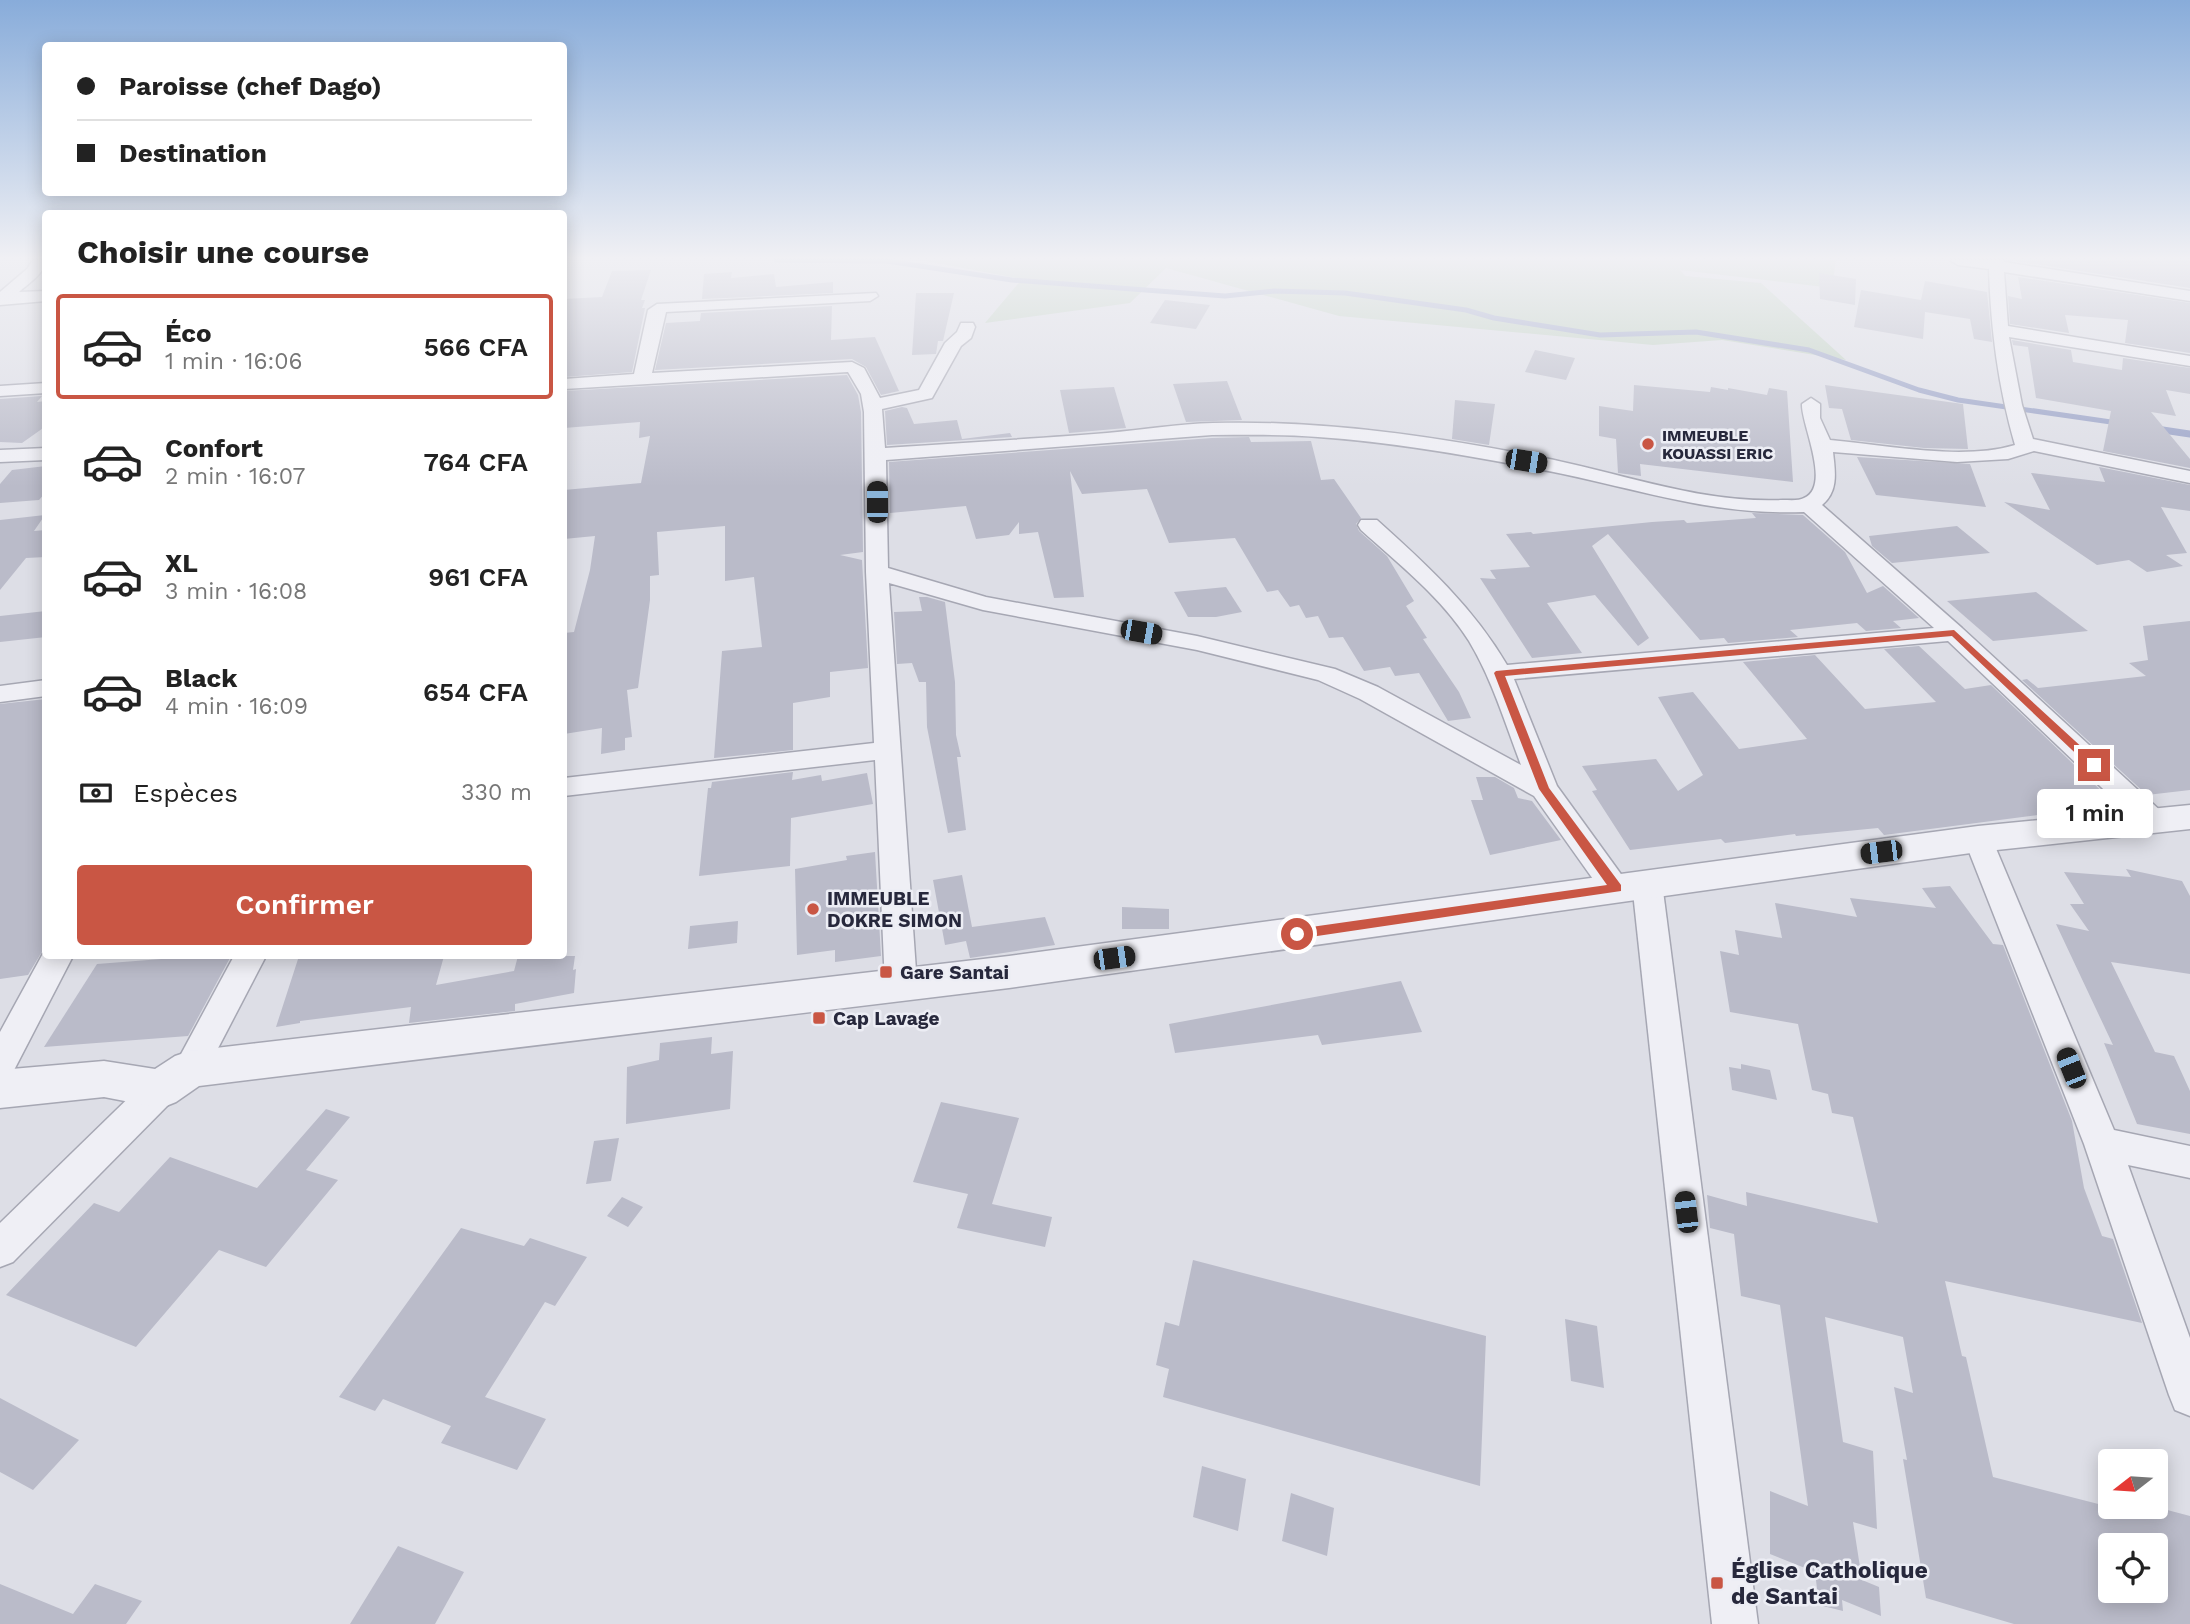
<!DOCTYPE html>
<html lang="fr">
<head>
<meta charset="utf-8">
<style>
  :root { --surface:#fff; --page:#f6f6f6; --text:#222; --muted:#767676; --line:#e0e0e0; --accent:#c95644 }
  body { margin:0; font-family:"Work Sans",sans-serif; background:var(--page); color:var(--text); height:100vh; display:flex; flex-direction:column; font-size:26px; white-space:nowrap }
  * { box-sizing:border-box; margin:0 }
  p { font-size:23px; color:var(--muted) }
  .icon { flex:none; width:38px; height:38px; fill:none; stroke:currentColor; stroke-width:2; stroke-linecap:round; stroke-linejoin:round }
  .map { position:relative; flex:1; overflow:hidden }
  .details { position:absolute; left:42px; top:210px; width:525px; height:749px; display:flex; flex-direction:column; background:var(--surface); border-radius:7px; box-shadow:0 4px 18px #0003 }
  .details>* { flex:none }
  .hud { position:absolute; left:42px; top:42px; width:525px; height:154px; border-radius:7px; box-shadow:0 4px 18px #0003; display:grid; align-content:center; height:154px; padding:0 35px; background:var(--surface) }
  .needle { width:46px; rotate:253deg }
  .tools { position:absolute; left:2098px; top:1449px; display:grid; gap:14px }
  .tools a { display:grid; place-items:center; width:70px; height:70px; border-radius:7px; background:var(--surface); box-shadow:0 4px 18px #0003; font-size:35px }
  .end { position:absolute; width:32px; height:32px; margin:-16px; border:9px solid #c95644; background:#fff; box-shadow:0 0 0 4px #fff }
  .from { border-radius:50% }
  .bubble { position:absolute; height:49px; border-radius:7px; background:var(--surface); box-shadow:0 4px 18px #0003; font-size:23px; font-weight:600; line-height:49px; text-align:center }
  .car { position:absolute; width:21px; height:42px; margin:-21px -10px; border-radius:9px; box-shadow:0 0 5px 2px #0007; background:linear-gradient(#222 24%,#8ab4d8 0 40%,#222 0 76%,#8ab4d8 0 86%,#222 0) }
  .hud b { display:flex; align-items:center; gap:24px; height:66px; font-size:26px }
  .hud b+b { border-top:2px solid var(--line) }
  .hud i { width:18px; height:18px; background:var(--text) }
  ul { padding:0; list-style:none }
  li { display:flex; align-items:center; gap:21px; height:105px; margin:0 14px 10px; padding:0 21px; border:4px solid transparent; border-radius:7px }
  li div { flex:1 }
  li b { display:block; font-size:26px }
  li em { font-style:normal; font-weight:600 }
  li.active { border-color:var(--accent) }
  li>.icon { width:63px; height:63px; stroke-width:1.5 }
  h2 { padding:0 35px; font-size:32px; line-height:84px }
  .pay { display:flex; align-items:center; gap:18px; height:77px; padding:0 35px; font-size:26px }
  .pay p { margin-inline-start:auto }
  .cta { display:flex; gap:14px; margin-top:auto; padding:14px 35px }
  .cta a { flex:1; height:80px; border-radius:7px; background:var(--accent); color:#fff; font-size:28px; font-weight:600; line-height:80px; text-align:center }
  .map>svg:first-child { display:block }
  .green { fill:#bed0bf }
  .lines { fill:none; stroke-linecap:round; stroke-linejoin:round }
  .stream-far1 { stroke:#98a1c6; stroke-width:5 }
  .stream { stroke:#98a1c6; stroke-width:7 }
  .building { fill:#babbc9; fill-rule:evenodd }
  .minor-casing { stroke:#a6a7b3; stroke-width:3 }
  .tertiary-casing { stroke:#a6a7b3; stroke-width:3 }
  .minor { fill:#efeff5; fill-rule:evenodd }
  .tertiary { fill:#efeff5; fill-rule:evenodd }
  .route { fill:#c95644 }
  .poi-dot { fill:#c95644; stroke:#ecedf4; stroke-width:2.5 }
  .labels { text-anchor:middle; stroke-width:5; stroke-linejoin:round; paint-order:stroke }
  .far-poi-label { font-size:16px; font-weight:bold; fill:#27283c; stroke:#ecedf4; text-anchor:start }
  .poi-label { font-size:19px; font-weight:bold; fill:#27283c; stroke:#ecedf4; text-anchor:start }
  .near-poi-label { font-size:23px; font-weight:bold; fill:#27283c; stroke:#ecedf4; text-anchor:start }
</style>
</head>
<body>
<div class="map">
<svg width="2190" height="1624" viewBox="0 0 2190 1624">
  <rect width="100%" height="100%" fill="#dddee6"/>
  <polygon class="green" points="920,260 1836,260 1832,288 1680,270 1685,276 1761,283 1846,360 1722,340 1653,345 1339,316 1166,268 1130,303 985,323 1022,279"/>
  <g class="lines">
    <polyline class="stream-far1" points="776,260 887,261 1012,280 1225,296 1274,291 1345,293 1466,310 1494,318 1600,335 1696,332 1809,350 1919,390 1958,400 2118,423"/>
    <polyline class="stream" points="2156,429 2190,434"/>
  </g>
  <g class="building">
    <polygon points="2015,260 2190,260 2190,288 2015,261"/>
    <polygon points="651,270 641,300 645,300 642,308 645,308 632,372 564,377 564,299 602,297 612,271"/>
    <polygon points="732,272 731,278 774,274 776,287 833,282 833,293 702,299 704,274"/>
    <polygon points="1819,273 1856,279 1855,305 1820,299"/>
    <polygon points="2018,277 2190,303 2190,353 2125,343 2128,320 2065,315 2069,333 2010,324 2008,296 2022,299"/>
    <polygon points="1925,281 1987,292 1992,342 1974,339 1970,319 1925,312 1923,339 1854,327 1861,290 1921,300"/>
    <polygon points="916,293 954,293 943,341 938,341 936,354 912,355"/>
    <polygon points="1165,300 1210,305 1196,329 1150,323"/>
    <polygon points="832,306 831,340 875,337 899,391 881,395 866,367 852,359 655,370 666,323 700,321 701,313"/>
    <polygon points="2012,340 2071,350 2073,362 2122,370 2123,358 2190,368 2190,394 2166,390 2176,416 2151,412 2190,459 2190,468 2103,451 2111,411 2036,398 2028,347 2013,345"/>
    <polygon points="1535,350 1575,358 1566,380 1525,372"/>
    <polygon points="847,375 858,395 861,412 863,552 840,555 862,560 868,668 830,672 830,697 793,703 793,750 714,758 722,651 762,647 754,577 725,581 725,526 657,532 659,575 650,576 650,600 638,688 627,690 632,737 625,738 625,750 601,754 602,728 564,734 564,633 574,632 590,570 595,536 564,539 564,490 641,483 650,436 639,438 640,422 564,428 564,391"/>
    <polygon points="1227,381 1242,420 1186,422 1173,384"/>
    <polygon points="1634,385 1710,392 1711,387 1728,390 1728,388 1767,395 1769,388 1787,391 1793,482 1640,464 1641,476 1618,473 1616,439 1599,436 1599,406 1633,411"/>
    <polygon points="1825,385 1963,404 1968,449 1924,448 1851,440 1842,409 1829,408"/>
    <polygon points="1114,387 1126,428 1069,433 1060,390"/>
    <polygon points="42,396 37,402 46,401 46,426 22,443 0,442 0,399"/>
    <polygon points="1455,400 1495,404 1489,445 1452,439"/>
    <polygon points="902,407 907,408 914,424 957,420 962,439 1010,433 1012,437 887,445 885,411"/>
    <polygon points="1249,437 1251,442 1311,441 1321,480 1334,479 1361,518 1356,524 1359,531 1387,556 1414,601 1406,606 1427,638 1423,639 1459,692 1471,718 1448,721 1419,673 1395,676 1390,667 1364,671 1343,637 1329,638 1318,616 1306,618 1299,605 1290,607 1278,590 1267,592 1235,538 1169,543 1147,489 1082,494 1070,471 1084,597 1054,598 1038,532 1019,534 1019,522 1009,535 976,539 966,506 890,513 889,462 1212,438"/>
    <polygon points="1857,457 1970,464 1986,507 1876,495"/>
    <polygon points="46,466 46,492 39,500 0,503 0,484 12,470"/>
    <polygon points="2099,467 2190,485 2190,511 2161,507 2187,553 2166,555 2183,566 2147,572 2129,560 2097,565 2004,502 2050,510 2031,473 2105,482"/>
    <polygon points="1752,513 1803,515 1845,552 1867,593 1883,586 1919,618 1893,621 1901,628 1866,631 1857,623 1790,630 1798,637 1728,643 1724,638 1700,640 1608,534 1592,546 1649,638 1638,646 1595,595 1547,603 1582,653 1532,658 1480,578 1496,579 1490,570 1530,567 1506,534 1531,532 1533,534 1652,522 1684,520 1687,523 1756,518"/>
    <polygon points="45,515 34,531 46,530 46,557 26,558 0,590 0,520"/>
    <polygon points="1957,526 1990,553 1892,563 1872,546 1869,536"/>
    <polygon points="1226,587 1242,612 1216,617 1188,617 1174,592"/>
    <polygon points="2036,592 2088,631 1993,641 1947,601"/>
    <polygon points="919,597 927,597 945,602 955,682 956,735 961,757 957,757 966,830 948,833 927,727 926,682 919,682 912,663 897,664 894,612 922,611"/>
    <polygon points="46,611 46,637 0,642 0,616"/>
    <polygon points="2190,621 2190,790 2147,795 2022,680 2027,679 2038,688 2146,676 2129,663 2148,660 2143,626"/>
    <polygon points="1919,646 1965,689 1991,685 2116,805 1884,835 1878,828 1796,836 1795,834 1725,843 1721,839 1630,850 1592,791 1597,790 1582,766 1656,759 1678,791 1703,775 1658,697 1693,692 1739,749 1807,739 1743,662 1815,655 1865,709 1936,702 1884,649"/>
    <polygon points="46,699 46,945 28,975 0,979 0,704"/>
    <polygon points="793,772 792,780 821,775 822,781 867,773 873,804 791,818 790,866 699,876 708,788 711,788 712,782"/>
    <polygon points="1476,777 1495,777 1514,788 1518,798 1532,801 1561,840 1490,855 1471,800 1483,800"/>
    <polygon points="875,852 881,956 835,962 835,950 797,955 795,869 847,860 846,856"/>
    <polygon points="2126,869 2182,881 2190,896 2190,974 2111,962 2155,1052 2174,1056 2190,1091 2190,1134 2137,1124 2104,1043 2113,1045 2056,924 2089,931 2070,904 2084,904 2064,872 2131,877"/>
    <polygon points="962,875 972,927 1045,917 1055,945 970,958 966,941 945,945 933,880"/>
    <path d="M1950,886L1993,944L2003,945L2072,1121L2084,1188L2102,1236L2113,1239L2142,1323L1945,1281L1962,1356L1966,1357L1993,1477L2110,1507H2156L2190,1516V1624H2014L1926,1598L1903,1459L1907,1460L1894,1387L1913,1393L1903,1337L1825,1317L1843,1442L1873,1451L1877,1529L1853,1522L1862,1580L1879,1587L1881,1616L1842,1600L1843,1611L1819,1605L1815,1572L1770,1554V1491L1808,1506L1780,1305L1741,1296L1734,1234L1710,1228L1707,1195L1747,1206L1746,1192L1878,1223L1853,1117L1832,1113L1828,1094L1812,1090L1798,1024L1730,1012L1720,951L1739,955L1735,930L1782,938L1775,903L1857,917L1850,898L1936,908L1922,888ZM2110,1545H2156V1591H2110Z"/>
    <polygon points="1122,907 1169,909 1169,929 1122,929"/>
    <polygon points="738,921 737,943 688,949 690,926"/>
    <polygon points="200,956 231,956 188,1036 44,1047 97,964"/>
    <polygon points="299,956 444,956 436,985 514,971 518,956 575,956 573,970 576,969 574,993 515,1004 515,1011 409,1023 411,1007 300,1021 300,1023 276,1027"/>
    <polygon points="1401,981 1422,1032 1322,1045 1318,1035 1175,1053 1169,1024"/>
    <polygon points="712,1037 711,1054 733,1051 730,1109 626,1124 627,1067 659,1060 660,1043"/>
    <polygon points="1741,1064 1770,1070 1777,1100 1732,1090 1729,1067 1741,1069"/>
    <polygon points="941,1102 1019,1118 992,1204 1052,1217 1045,1247 957,1228 968,1194 913,1182"/>
    <polygon points="326,1109 350,1117 306,1170 338,1180 266,1267 219,1250 136,1347 6,1295 94,1203 119,1212 170,1157 257,1188"/>
    <polygon points="619,1138 611,1181 586,1184 594,1141"/>
    <polygon points="622,1197 643,1207 628,1227 607,1216"/>
    <polygon points="461,1228 524,1246 530,1238 587,1257 555,1306 545,1302 485,1397 546,1419 517,1470 441,1443 451,1426 383,1399 375,1411 339,1397"/>
    <polygon points="1193,1260 1486,1336 1480,1486 1163,1397 1169,1369 1156,1365 1165,1322 1179,1326"/>
    <polygon points="1565,1319 1597,1326 1604,1388 1571,1381"/>
    <polygon points="0,1398 79,1440 33,1490 0,1472"/>
    <polygon points="1202,1466 1246,1479 1238,1531 1193,1517"/>
    <polygon points="1291,1493 1334,1508 1327,1556 1282,1541"/>
    <polygon points="398,1546 464,1572 435,1624 350,1624"/>
    <polygon points="0,1584 73,1614 95,1584 142,1601 126,1624 0,1624"/>
  </g>
  <g class="lines">
    <defs>
      <g id="minor">
        <path d="M33,260H46C44,274 29,283 19,292L46,291V301L0,305V292L27,269Z"/>
        <path d="M1950,260H2004V262L2190,291V301L2004,272L2008,326L2190,356V366L2009,337L2022,405L2033,439L2190,471V483L2034,451L2008,459L1957,462L1833,452C1835,471 1839,491 1822,505L1962,628L2164,814L2168,821L2164,828L2154,831L2144,828L1948,641L1514,679L1557,786L1631,888L1627,896L1616,899L1605,896L1534,796L1360,699L1318,680L1197,650L983,610L889,583L917,985L912,994L901,998L890,994L885,985L875,760L564,796V778L874,743L866,572L864,412L861,394L848,372L564,389V379L634,374L648,310L657,304L876,293L878,296L870,301L666,312L652,373L852,362L864,368L880,398L919,390L945,343L957,332L961,323H973L975,327L971,338L961,346L932,398L882,409L885,448C959,443 1033,439 1107,433C1142,430 1178,424 1213,423C1322,420 1432,436 1539,457C1619,472 1700,504 1783,500C1790,500 1799,501 1804,498C1832,486 1801,424 1802,404L1811,398L1820,404V418L1830,440C1886,445 1962,461 2015,445C1998,385 1991,331 1989,269L1958,265ZM1212,435C1247,435 1283,434 1318,437C1392,442 1466,455 1538,469C1630,486 1709,516 1804,512L1934,628L1507,665C1473,607 1426,564 1377,520H1361L1358,525L1361,530C1399,564 1442,598 1469,641C1492,679 1505,723 1521,765L1378,687L1335,669L1197,636L986,597L888,568L886,460Z"/>
        <polygon points="46,383 46,393 0,396 0,386"/>
        <polygon points="46,448 46,460 0,462 0,450"/>
        <polygon points="46,680 46,696 0,702 0,686"/>
        <polygon points="1978,829 1988,832 1992,839 2114,1130 2190,1146 2190,1178 2128,1165 2190,1338 2190,1416 2175,1410 2169,1395 2084,1144 1964,839 1968,832"/>
        <polygon points="1647,872 1657,875 1662,883 1758,1624 1712,1624 1632,883 1637,875"/>
        <polygon points="46,948 46,956 73,956 12,1074 0,1078 0,1032"/>
        <polygon points="234,956 266,956 202,1079 190,1084 178,1079 173,1069"/>
        <polygon points="161,1074 173,1078 178,1089 173,1100 13,1262 0,1267 0,1223 149,1078"/>
      </g>
      <polygon id="tertiary" points="2190,805 2190,829 1978,852 1009,988 199,1086 176,1102 161,1108 104,1097 0,1108 0,1070 104,1061 155,1069 175,1056 190,1051 1009,956 1978,826"/>
    </defs>
    <use href="#minor" class="minor-casing"/>
    <use href="#tertiary" class="tertiary-casing"/>
    <use href="#minor" class="minor"/>
    <use href="#tertiary" class="tertiary"/>
  </g>
  <linearGradient id="sky" x2="0" y2="1"><stop stop-color="#88acda"/><stop offset="0.53" stop-color="#f0f0f4"/><stop offset="1" stop-color="#f0f0f4" stop-opacity="0"/></linearGradient>
  <rect width="2190" height="487" fill="url(#sky)"/>
  <polygon class="route" points="1954,630 2098,762 2098,767 2090,767 1952,636 1505,676 1549,788 1621,885 1621,891 1297,939 1291,934 1297,929 1607,885 1539,789 1494,673 1496,671"/>
  <g class="poi-dot">
    <circle cx="1648" cy="444" r="7"/>
    <circle cx="813" cy="909" r="7"/>
    <rect x="879" y="965" width="14" height="14" rx="3.5"/>
    <rect x="812" y="1011" width="14" height="14" rx="3.5"/>
    <rect x="1710" y="1576" width="14" height="14" rx="3.5"/>
  </g>
  <g class="labels">
    <g class="far-poi-label">
      <text x="1662" y="441">IMMEUBLE<tspan x="1662" dy="18">KOUASSI ERIC</tspan></text>
    </g>
    <g class="poi-label">
      <text x="827" y="905">IMMEUBLE<tspan x="827" dy="22">DOKRE SIMON</tspan></text>
      <text x="900" y="979">Gare Santai</text>
      <text x="833" y="1025">Cap Lavage</text>
    </g>
    <g class="near-poi-label">
      <text x="1731" y="1578">Église Catholique<tspan x="1731" dy="26">de Santai</tspan></text>
    </g>
  </g>
</svg>
<div class="tools">
<a><svg class="needle" viewBox="-14 -14 28 28"><path d="M0-13l5 13h-10z" fill="#e53935"/><path d="M0 13l5-13h-10z" fill="#767676"/></svg></a>
<a><svg class="icon" aria-label="locate" viewBox="0 0 24 24"><circle cx="12" cy="12" r="6"/><path d="M12 2v4M12 18v4M2 12h4M18 12h4"/></svg></a>
</div>
<i class="end from" style="left:1297px;top:934px"></i>
<i class="end" style="left:2094px;top:765px"></i>
<div class="bubble" style="left:2037px;top:789px;width:116px">1 min</div>
<i class="car" style="left:1526px;top:461px;rotate:99deg"></i>
<i class="car" style="left:877px;top:502px;rotate:0deg"></i>
<i class="car" style="left:1141px;top:632px;rotate:100deg"></i>
<i class="car" style="left:1881px;top:852px;rotate:263deg"></i>
<i class="car" style="left:1114px;top:958px;rotate:82deg"></i>
<i class="car" style="left:2071px;top:1068px;rotate:338deg"></i>
<i class="car" style="left:1686px;top:1212px;rotate:353deg"></i>
<div class="hud">
<b><i class="from"></i>Paroisse (chef Dago)</b>
<b><i></i>Destination</b>
</div>
<section class="details">
<h2>Choisir une course</h2>
<ul>
<li class="active"><svg class="icon" aria-label="car" viewBox="0 0 24 24"><path d="M5 17H2v-5l4-1 3-4h7l3 4 3 1v5h-3M9 17h6M6 11h13"/><circle cx="7" cy="17" r="2"/><circle cx="17" cy="17" r="2"/></svg><div><b>Éco</b><p>1 min · 16:06</p></div><em>566 CFA</em></li>
<li><svg class="icon" aria-label="car" viewBox="0 0 24 24"><path d="M5 17H2v-5l4-1 3-4h7l3 4 3 1v5h-3M9 17h6M6 11h13"/><circle cx="7" cy="17" r="2"/><circle cx="17" cy="17" r="2"/></svg><div><b>Confort</b><p>2 min · 16:07</p></div><em>764 CFA</em></li>
<li><svg class="icon" aria-label="car" viewBox="0 0 24 24"><path d="M5 17H2v-5l4-1 3-4h7l3 4 3 1v5h-3M9 17h6M6 11h13"/><circle cx="7" cy="17" r="2"/><circle cx="17" cy="17" r="2"/></svg><div><b>XL</b><p>3 min · 16:08</p></div><em>961 CFA</em></li>
<li><svg class="icon" aria-label="car" viewBox="0 0 24 24"><path d="M5 17H2v-5l4-1 3-4h7l3 4 3 1v5h-3M9 17h6M6 11h13"/><circle cx="7" cy="17" r="2"/><circle cx="17" cy="17" r="2"/></svg><div><b>Black</b><p>4 min · 16:09</p></div><em>654 CFA</em></li>
</ul>
<div class="pay"><svg class="icon" aria-label="cash" viewBox="0 0 24 24"><path d="M3 7h18v10H3z"/><circle cx="12" cy="12" r="2"/></svg>Espèces<p>330 m</p></div>
<div class="cta"><a>Confirmer</a></div>
</section>
</div>
</body>
</html>
